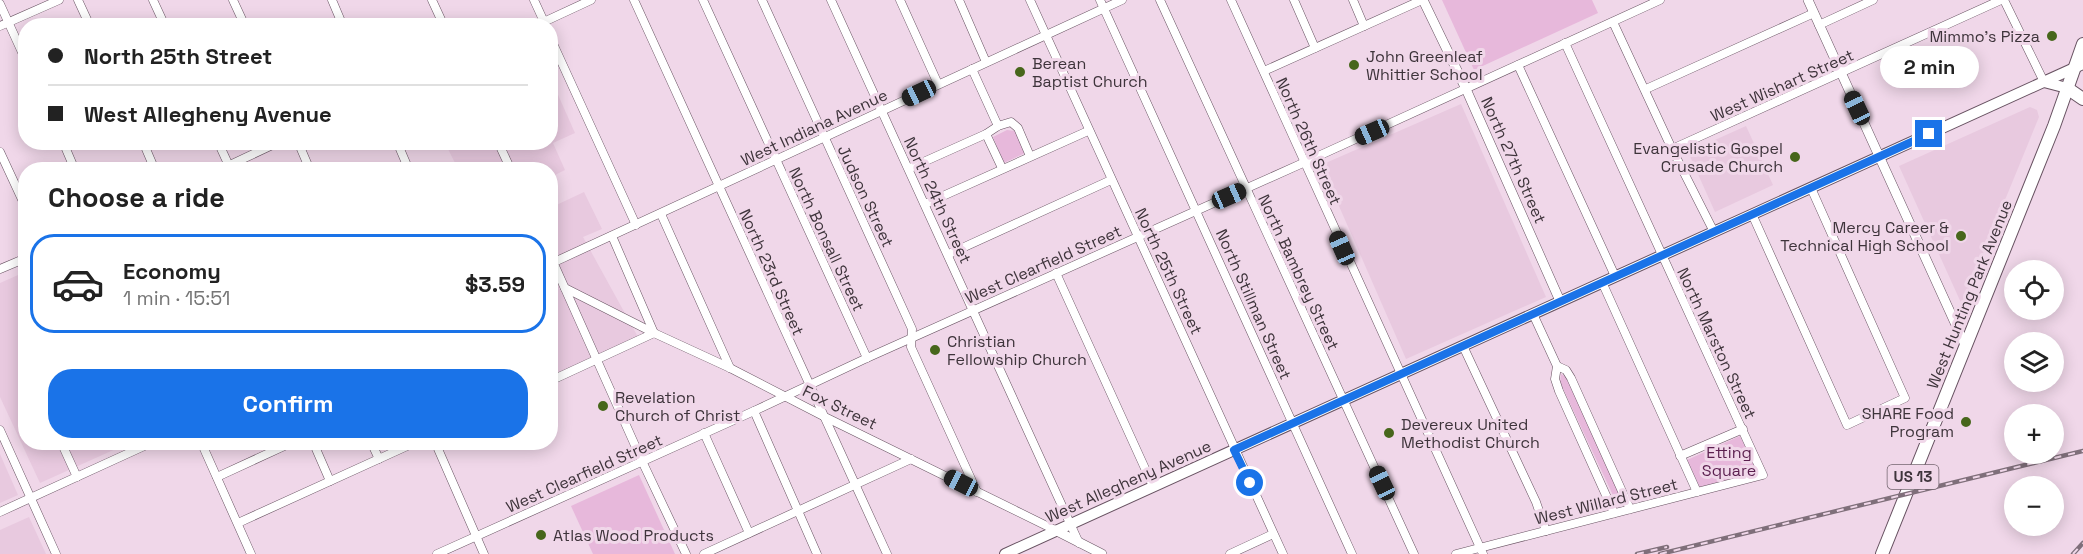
<!DOCTYPE html>
<html lang="en">
<head>
<meta charset="utf-8">
<style>
  :root { --surface:#fff; --page:#f6f6f6; --text:#222; --muted:#767676; --line:#e0e0e0; --accent:#1a73e8 }
  body { margin:0; font-family:"Space Grotesk",sans-serif; background:var(--page); color:var(--text); height:100vh; display:flex; flex-direction:column; font-size:22px; white-space:nowrap }
  * { box-sizing:border-box; margin:0 }
  p { font-size:20px; color:var(--muted) }
  .icon { flex:none; width:33px; height:33px; fill:none; stroke:currentColor; stroke-width:2; stroke-linecap:round; stroke-linejoin:round }
  .map { position:relative; flex:1; overflow:hidden }
  .details { position:absolute; left:18px; top:162px; width:540px; height:288px; display:flex; flex-direction:column; background:var(--surface); border-radius:24px; box-shadow:0 3px 15px #0003 }
  .details>* { flex:none }
  .banner { position:absolute; left:18px; top:18px; width:540px; height:132px; border-radius:24px; box-shadow:0 3px 15px #0003; display:grid; align-content:center; height:132px; padding:0 30px; background:var(--surface) }
  .fabs { position:absolute; left:2004px; top:260px; display:grid; gap:12px }
  .fabs a { display:grid; place-items:center; width:60px; height:60px; border-radius:50%; background:var(--surface); box-shadow:0 3px 15px #0003; font-size:30px }
  .end { position:absolute; width:27px; height:27px; margin:-14px; border:8px solid #1a73e8; background:#fff; box-shadow:0 0 0 3px #fff }
  .from { border-radius:50% }
  .bubble { position:absolute; height:42px; border-radius:21px; background:var(--surface); box-shadow:0 3px 15px #0003; font-size:20px; font-weight:700; line-height:42px; text-align:center }
  .car { position:absolute; width:18px; height:36px; margin:-18px -9px; border-radius:8px; box-shadow:0 0 4px 2px #0007; background:linear-gradient(#222 24%,#8ab4d8 0 40%,#222 0 76%,#8ab4d8 0 86%,#222 0) }
  .banner b { display:flex; align-items:center; gap:21px; height:57px; font-size:22px }
  .banner b+b { border-top:2px solid var(--line) }
  .banner i { width:15px; height:15px; background:var(--text) }
  ul { padding:0; list-style:none }
  li { display:flex; align-items:center; gap:18px; height:99px; margin:0 12px 9px; padding:0 18px; border:3px solid transparent; border-radius:24px }
  li div { flex:1 }
  li b { display:block; font-size:22px }
  li em { font-style:normal; font-weight:700 }
  li.selected { border-color:var(--accent) }
  li>.icon { width:54px; height:54px; stroke-width:1.5 }
  h2 { padding:0 30px; font-size:27px; line-height:72px }
  .primary-button { display:flex; gap:12px; margin-top:auto; padding:12px 30px }
  .primary-button a { flex:1; height:69px; border-radius:24px; background:var(--accent); color:#fff; font-size:24px; font-weight:700; line-height:69px; text-align:center }
  .map>svg:first-child { display:block }
  .built { fill:#e8c9df }
  .green { fill:#e7b8db }
  .lines { fill:none; stroke-linecap:round; stroke-linejoin:round }
  .minor-casing { stroke:#675261; stroke-width:9 }
  .tertiary-casing { stroke:#675261; stroke-width:10 }
  .secondary-casing { stroke:#675261; stroke-width:12 }
  .primary-casing { stroke:#675261; stroke-width:14 }
  .minor { stroke:#fff; stroke-width:8 }
  .tertiary { stroke:#fff; stroke-width:9 }
  .secondary { stroke:#fff; stroke-width:10 }
  .primary { stroke:#fff; stroke-width:12 }
  .rail-casing { stroke:#7f6f7a; stroke-width:4.5 }
  .rail { stroke:#f0d7e9; stroke-width:2; stroke-dasharray:7; stroke-linecap:butt }
  .route { stroke:#1a73e8; stroke-width:8 }
  .poi-dot { fill:#47661b; stroke:#f0d7e9; stroke-width:2 }
  .labels { text-anchor:middle; stroke-width:6; stroke-linejoin:round; paint-order:stroke }
  .shield { fill:#f0d7e9; stroke:#73656f; stroke-width:1.5 }
  .shield-label { font-size:15px; font-weight:bold; fill:#3e343b }
  .poi-label { font-size:16px; fill:#3e343b; stroke:#f0d7e9; text-anchor:start }
  .street-label { font-size:16px; fill:#3e343b; stroke:#f0d7e9 }
  .park-label { font-size:16px; fill:#5b1f4f; stroke:#f0d7e9 }
</style>
</head>
<body>
<div class="map">
<svg width="2083" height="554" viewBox="0 0 2083 554">
  <rect width="100%" height="100%" fill="#f0d7e9"/>
  <g class="built">
    <polygon points="551,79 575,133 553,143 565,170 551,177 550,170 458,169 445,143 550,142"/>
    <polygon points="1461,104 1546,297 1406,359 1321,165"/>
    <polygon points="2030,107 2037,110 2039,117 1962,305 1899,166"/>
    <polygon points="1746,126 1773,185 1715,212 1688,152"/>
    <polygon points="584,192 602,229 583,237 638,337 555,374 550,364 550,208"/>
    <polygon points="25,272 26,442 129,443 40,483 0,397 0,283"/>
    <polygon points="0,454 18,495 0,503"/>
    <polygon points="29,517 46,554 0,554 0,530"/>
  </g>
  <g class="green">
    <polygon points="1442,0 1592,0 1598,13 1474,70"/>
    <polygon points="1007,130 1015,131 1025,153 1004,163 993,137"/>
    <polygon points="1561,374 1568,378 1624,500 1623,505 1617,504 1560,382"/>
    <polygon points="1740,436 1757,472 1700,488 1687,460"/>
    <polygon points="639,475 675,554 593,554 571,506"/>
  </g>
  <g class="lines">
    <defs>
      <g id="minor">
        <polyline points="78,0 90,26"/>
        <polyline points="153,0 165,26"/>
        <polyline points="233,0 245,26"/>
        <polyline points="332,0 343,26"/>
        <polyline points="432,0 444,26"/>
        <polyline points="534,0 545,24"/>
        <polyline points="634,0 887,554"/>
        <polyline points="703,0 867,358"/>
        <polyline points="762,0 912,329 911,347 977,492"/>
        <polyline points="831,0 1079,543"/>
        <polyline points="900,0 938,84"/>
        <polyline points="959,0 986,62"/>
        <polyline points="1030,0 1283,554"/>
        <polyline points="1100,0 1352,554"/>
        <polyline points="1160,0 1414,554"/>
        <polyline points="1231,0 1483,554"/>
        <polyline points="1294,0 1315,48"/>
        <polyline points="1353,0 1364,26"/>
        <polyline points="2004,0 2044,82"/>
        <polyline points="0,4 26,61"/>
        <polyline points="1613,22 1672,149 1714,232"/>
        <polyline points="1819,25 1873,0"/>
        <polyline points="0,26 59,0"/>
        <polyline points="535,26 591,0"/>
        <polyline points="550,37 636,225"/>
        <polyline points="1518,65 1615,276"/>
        <polyline points="972,69 998,126"/>
        <polyline points="1264,71 1422,0"/>
        <polyline points="1646,89 1814,13"/>
        <polyline points="986,134 1002,168"/>
        <polyline points="63,142 75,170"/>
        <polyline points="143,142 155,170"/>
        <polyline points="218,142 230,168"/>
        <polyline points="298,142 310,170"/>
        <polyline points="397,142 409,170"/>
        <polyline points="498,142 511,170"/>
        <polyline points="1672,149 2001,0"/>
        <polyline points="0,152 26,208"/>
        <polyline points="910,168 986,134 998,126 1011,122 1018,128 1030,156"/>
        <polyline points="219,170 279,142"/>
        <polyline points="925,204 1088,131"/>
        <polyline points="661,214 730,368"/>
        <polyline points="1752,214 1847,425 1905,398 1811,188"/>
        <polyline points="949,254 1111,180"/>
        <polyline points="550,255 642,461 686,554"/>
        <polyline points="550,264 1122,0"/>
        <polyline points="0,269 26,258"/>
        <polyline points="1056,273 1153,486"/>
        <polyline points="1602,282 1697,492"/>
        <polyline points="565,288 654,333 730,368 825,417 1055,530"/>
        <polyline points="1533,314 1557,366 1555,379 1559,391 1614,513"/>
        <polyline points="1463,346 1536,502 1546,531"/>
        <polyline points="1557,366 1566,370 1571,378 1630,509"/>
        <polyline points="550,381 654,333 612,236"/>
        <polyline points="754,411 817,554"/>
        <polyline points="0,430 56,554"/>
        <polyline points="704,433 749,533"/>
        <polyline points="61,442 77,477"/>
        <polyline points="201,442 251,554"/>
        <polyline points="313,442 330,481"/>
        <polyline points="371,442 379,459"/>
        <polyline points="435,442 484,554"/>
        <polyline points="1680,456 1743,429"/>
        <polyline points="217,477 293,442"/>
        <polyline points="0,512 153,442"/>
        <polyline points="238,523 416,442"/>
        <polyline points="437,554 754,411 867,358 1303,163 1660,0"/>
        <polyline points="704,554 911,459"/>
        <polyline points="1230,554 1273,534"/>
        <polyline points="1456,554 1763,475 1565,43"/>
      </g>
      <g id="tertiary">
        <polyline points="1423,0 1466,89 1560,301"/>
        <polyline points="1808,0 1966,347"/>
        <polyline points="1055,530 1102,554"/>
      </g>
      <g id="secondary">
        <polyline points="2044,82 2067,88"/>
        <polyline points="1005,554 2083,64"/>
      </g>
      <g id="primary">
        <polyline points="2067,88 2083,99"/>
        <polyline points="1882,554 2054,126 2083,44"/>
      </g>
    </defs>
    <use href="#minor" class="minor-casing"/>
    <use href="#tertiary" class="tertiary-casing"/>
    <use href="#secondary" class="secondary-casing"/>
    <use href="#primary" class="primary-casing"/>
    <use href="#minor" class="minor"/>
    <use href="#tertiary" class="tertiary"/>
    <use href="#secondary" class="secondary"/>
    <use href="#primary" class="primary"/>
    <defs>
      <g id="rail">
        <polyline points="1637,554 1667,547"/>
        <polyline points="1660,554 2083,451"/>
        <polyline points="2073,554 2083,543"/>
      </g>
    </defs>
    <use href="#rail" class="rail-casing"/>
    <use href="#rail" class="rail"/>
  </g>
  <g class="lines">
    <polyline class="route" points="1250,483 1234,450 1929,134"/>
  </g>
  <g class="poi-dot">
    <circle cx="2052" cy="36" r="6"/>
    <circle cx="1354" cy="65" r="6"/>
    <circle cx="1020" cy="72" r="6"/>
    <circle cx="1795" cy="157" r="6"/>
    <circle cx="1961" cy="236" r="6"/>
    <circle cx="935" cy="350" r="6"/>
    <circle cx="603" cy="406" r="6"/>
    <circle cx="1966" cy="422" r="6"/>
    <circle cx="1389" cy="433" r="6"/>
    <circle cx="541" cy="535" r="6"/>
  </g>
  <g class="labels">
    <rect class="shield" x="1887.5" y="465" width="51" height="24" rx="4.5"/>
    <g class="shield-label">
      <text x="1913" y="482">US 13</text>
    </g>
    <g class="poi-label">
      <text x="2040" y="42" text-anchor="end">Mimmo's Pizza</text>
      <text x="1366" y="62">John Greenleaf<tspan x="1366" dy="18">Whittier School</tspan></text>
      <text x="1032" y="69">Berean<tspan x="1032" dy="18">Baptist Church</tspan></text>
      <text x="1783" y="154" text-anchor="end">Evangelistic Gospel<tspan x="1783" dy="18">Crusade Church</tspan></text>
      <text x="1949" y="233" text-anchor="end">Mercy Career &amp;<tspan x="1949" dy="18">Technical High School</tspan></text>
      <text x="947" y="347">Christian<tspan x="947" dy="18">Fellowship Church</tspan></text>
      <text x="615" y="403">Revelation<tspan x="615" dy="18">Church of Christ</tspan></text>
      <text x="1954" y="419" text-anchor="end">SHARE Food<tspan x="1954" dy="18">Program</tspan></text>
      <text x="1401" y="430">Devereux United<tspan x="1401" dy="18">Methodist Church</tspan></text>
      <text x="553" y="541">Atlas Wood Products</text>
    </g>
    <g class="street-label">
      <text transform="translate(1782 85) rotate(-24)" y="6">West Wishart Street</text>
      <text transform="translate(814 127) rotate(-25)" y="6">West Indiana Avenue</text>
      <text transform="translate(1309 141) rotate(66)" y="6">North 26th Street</text>
      <text transform="translate(1514 160) rotate(66)" y="6">North 27th Street</text>
      <text transform="translate(866 196) rotate(65)" y="6">Judson Street</text>
      <text transform="translate(938 200) rotate(65)" y="6">North 24th Street</text>
      <text transform="translate(827 239) rotate(65)" y="6">North Bonsall Street</text>
      <text transform="translate(1043 264) rotate(-24)" y="6">West Clearfield Street</text>
      <text transform="translate(1169 271) rotate(65)" y="6">North 25th Street</text>
      <text transform="translate(772 272) rotate(66)" y="6">North 23rd Street</text>
      <text transform="translate(1299 272) rotate(65)" y="6">North Bambrey Street</text>
      <text transform="translate(1969 294) rotate(-68)" y="6">West Hunting Park Avenue</text>
      <text transform="translate(1254 304) rotate(66)" y="6">North Stillman Street</text>
      <text transform="translate(1717 343) rotate(65)" y="6">North Marston Street</text>
      <text transform="translate(840 407) rotate(26)" y="6">Fox Street</text>
      <text transform="translate(584 473) rotate(-24)" y="6">West Clearfield Street</text>
      <text transform="translate(1128 481) rotate(-24)" y="6">West Allegheny Avenue</text>
      <text transform="translate(1606 501) rotate(-14)" y="6">West Willard Street</text>
    </g>
    <g class="park-label">
      <text x="1729" y="458">Etting<tspan x="1729" dy="18">Square</tspan></text>
    </g>
  </g>
</svg>
<div class="fabs">
<a><svg class="icon" aria-label="locate" viewBox="0 0 24 24"><circle cx="12" cy="12" r="6"/><path d="M12 2v4M12 18v4M2 12h4M18 12h4"/></svg></a>
<a><svg class="icon" aria-label="layers" viewBox="0 0 24 24"><path d="M12 4l9 5-9 5-9-5zM3 14l9 5 9-5"/></svg></a>
<a>+</a>
<a>−</a>
</div>
<i class="end from" style="left:1250px;top:483px"></i>
<i class="end" style="left:1929px;top:134px"></i>
<div class="bubble" style="left:1880px;top:46px;width:99px">2 min</div>
<i class="car" style="left:919px;top:93px;rotate:245deg"></i>
<i class="car" style="left:1857px;top:108px;rotate:335deg"></i>
<i class="car" style="left:1372px;top:132px;rotate:246deg"></i>
<i class="car" style="left:1229px;top:196px;rotate:66deg"></i>
<i class="car" style="left:1342px;top:248px;rotate:336deg"></i>
<i class="car" style="left:961px;top:483px;rotate:297deg"></i>
<i class="car" style="left:1382px;top:483px;rotate:335deg"></i>
<div class="banner">
<b><i class="from"></i>North 25th Street</b>
<b><i></i>West Allegheny Avenue</b>
</div>
<section class="details">
<h2>Choose a ride</h2>
<ul>
<li class="selected"><svg class="icon" aria-label="car" viewBox="0 0 24 24"><path d="M5 17H2v-5l4-1 3-4h7l3 4 3 1v5h-3M9 17h6M6 11h13"/><circle cx="7" cy="17" r="2"/><circle cx="17" cy="17" r="2"/></svg><div><b>Economy</b><p>1 min · 15:51</p></div><em>$3.59</em></li>
</ul>
<div class="primary-button"><a>Confirm</a></div>
</section>
</div>
</body>
</html>
